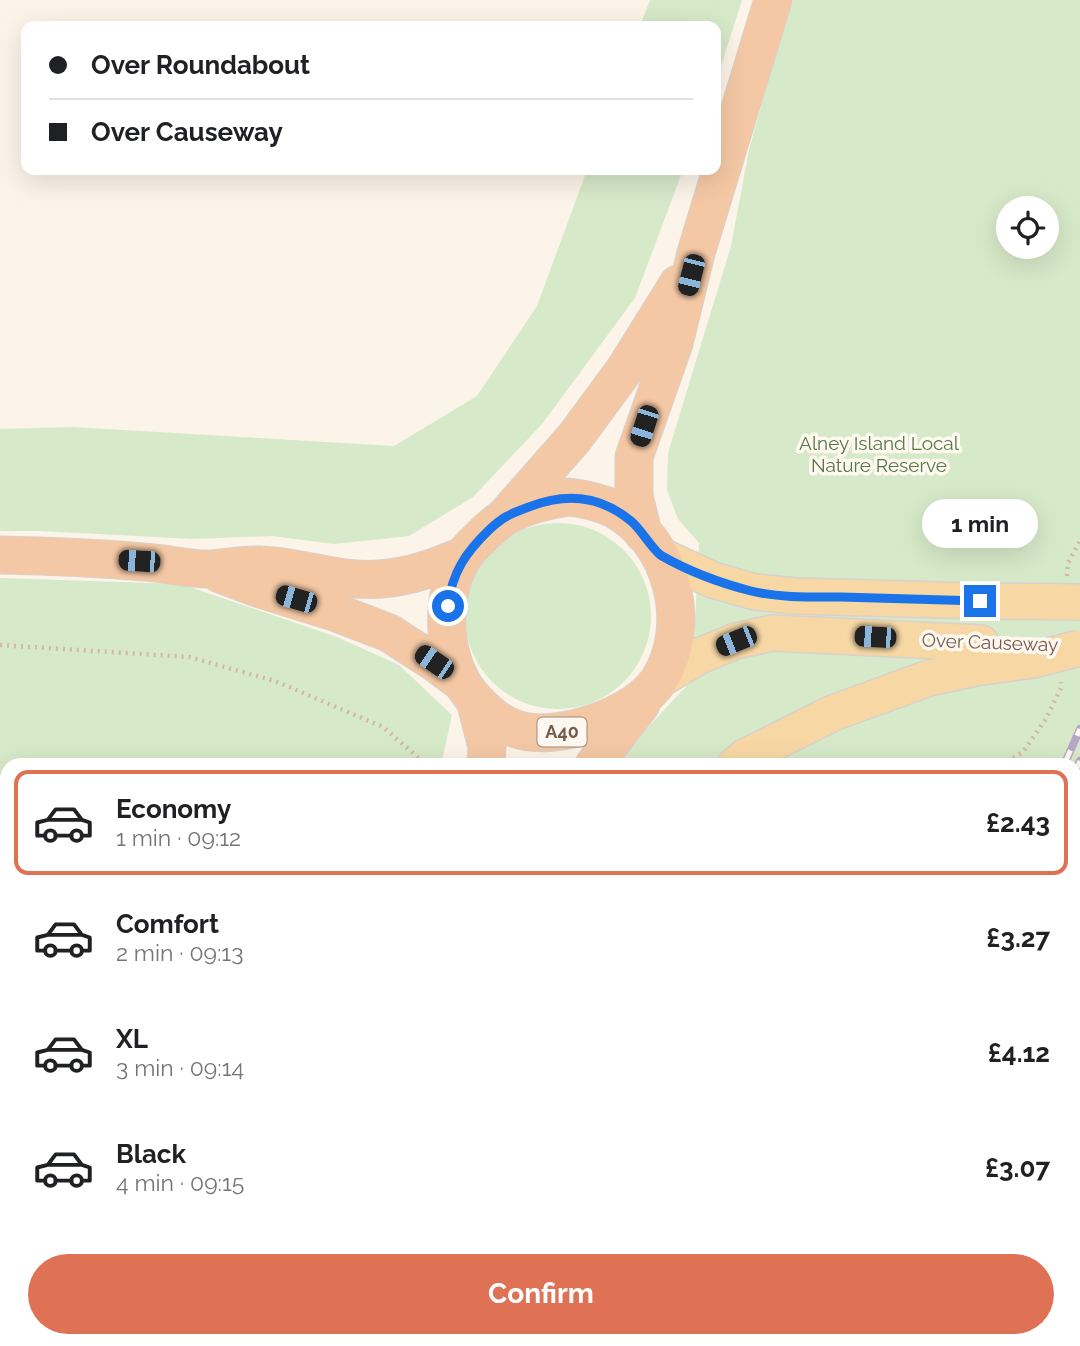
<!DOCTYPE html>
<html lang="en">
<head>
<meta charset="utf-8">
<style>
  :root { --surface:#fff; --page:#f6f6f6; --text:#202124; --muted:#757577; --line:#e0e0e0; --accent:#df7255 }
  body { margin:0; font-family:Raleway,sans-serif; background:var(--page); color:var(--text); height:100vh; display:flex; flex-direction:column; font-size:26px; white-space:nowrap }
  * { box-sizing:border-box; margin:0 }
  p { font-size:23px; color:var(--muted) }
  .icon { flex:none; width:38px; height:38px; fill:none; stroke:currentColor; stroke-width:2; stroke-linecap:round; stroke-linejoin:round }
  .map { position:relative; flex:1; overflow:hidden }
  .drawer { position:absolute; left:0px; top:758px; width:1082px; height:590px; display:flex; flex-direction:column; background:var(--surface); border-radius:21px 21px 0 0; box-shadow:0 7px 28px #0002 }
  .drawer>* { flex:none }
  .hud { position:absolute; left:21px; top:21px; width:700px; height:154px; border-radius:14px; box-shadow:0 7px 28px #0002; display:grid; align-content:center; height:154px; padding:0 28px; background:var(--surface) }
  .tools { position:absolute; left:996px; top:196px; display:grid; gap:14px }
  .tools a { display:grid; place-items:center; width:63px; height:63px; border-radius:50%; background:var(--surface); box-shadow:0 7px 28px #0002; font-size:35px }
  .end { position:absolute; width:32px; height:32px; margin:-16px; border:9px solid #1a73e8; background:#fff; box-shadow:0 0 0 4px #fff }
  .from { border-radius:50% }
  .bubble { position:absolute; height:49px; border-radius:24px; background:var(--surface); box-shadow:0 7px 28px #0002; font-size:23px; font-weight:700; line-height:49px; text-align:center }
  .car { position:absolute; width:21px; height:42px; margin:-21px -10px; border-radius:9px; box-shadow:0 0 5px 2px #0007; background:linear-gradient(#222 24%,#8ab4d8 0 40%,#222 0 76%,#8ab4d8 0 86%,#222 0) }
  .hud b { display:flex; align-items:center; gap:24px; height:66px; font-size:26px }
  .hud b+b { border-top:2px solid var(--line) }
  .hud i { width:18px; height:18px; background:var(--text) }
  ul { padding:12px 0 0; list-style:none }
  li { display:flex; align-items:center; gap:21px; height:105px; margin:0 14px 10px; padding:0 14px; border:4px solid transparent; border-radius:14px }
  li div { flex:1 }
  li b { display:block; font-size:26px }
  li em { font-style:normal; font-weight:700 }
  li.on { border-color:var(--accent) }
  li>.icon { width:63px; height:63px; stroke-width:1.5 }
  .button { display:flex; gap:14px; margin-top:auto; padding:14px 28px }
  .button a { flex:1; height:80px; border-radius:42px; background:var(--accent); color:#fff; font-size:28px; font-weight:700; line-height:80px; text-align:center }
  .map>svg:first-child { display:block }
  .green { fill:#d6e9c8; fill-rule:evenodd }
  .water { fill:#bee0e5; stroke:#a5cfd6; stroke-width:2 }
  .lines { fill:none; stroke-linecap:round; stroke-linejoin:round }
  .primary-casing { stroke:#d8d1cd; stroke-width:38 }
  .trunk-casing { stroke:#d8d1cd; stroke-width:39 }
  .path { stroke:#d5b7a5; stroke-width:4.5; stroke-dasharray:2 5; stroke-linecap:butt }
  .primary { stroke:#f7d8a5; stroke-width:35 }
  .trunk { stroke:#f4c8a4; stroke-width:37 }
  .rail-casing { stroke:#b7a7c6; stroke-width:8 }
  .rail { stroke:#fef8f0; stroke-width:5; stroke-dasharray:16; stroke-linecap:butt }
  .primary-bridge-casing { stroke:#d8d1cd; stroke-width:38; stroke-linecap:butt }
  .primary-bridge { stroke:#f7d8a5; stroke-width:35 }
  .wall { fill:#ceb6a7 }
  .building { fill:#f0d4c2; stroke:#a89488; stroke-width:2 }
  .route { stroke:#1a73e8; stroke-width:9 }
  .labels { text-anchor:middle; stroke-width:7; stroke-linejoin:round; paint-order:stroke }
  .shield { fill:#fef8f0; stroke:#9e8a7f; stroke-width:2 }
  .shield-label { font-size:18px; font-weight:bold; fill:#755b4e }
  .park-label { font-size:19px; fill:#557a46; stroke:#fef8f0 }
  .street-label { font-size:19px; fill:#755b4e; stroke:#fef8f0 }
</style>
</head>
<body>
<div class="map">
<svg width="1080" height="1346" viewBox="0 0 1080 1346">
  <rect width="100%" height="100%" fill="#fcf4e9"/>
  <g class="green">
    <polygon points="650,0 742,0 716,82 716,26 640,26"/>
    <path d="M793,0H1080V1346H469L459,1341L1074,1340V765H613L692,680L699,543L678,519L667,490L668,453L731,246L749,150L770,75ZM1008,208H1046V247H1008Z"/>
    <polygon points="587,170 683,170 635,298 542,424 473,497 409,536 334,544 272,536 195,539 38,531 0,531 0,429 72,427 394,446 477,396 537,306"/>
    <circle cx="558" cy="616" r="93"/>
    <polygon points="0,578 181,584 337,637 399,665 452,715 441,765 7,765 7,1018 0,1012"/>
  </g>
  <g class="water">
    <polygon points="0,1012 7,1018 7,1198 0,1193"/>
    <polygon points="459,1340 469,1346 198,1346 189,1341"/>
  </g>
  <g class="lines">
    <defs>
      <g id="primary">
        <polyline points="659,555 713,580 755,592 795,596 980,601"/>
        <polyline points="659,680 699,656 736,641 772,633 981,643"/>
        <polyline points="735,765 745,757 833,713 929,678 981,667"/>
      </g>
      <g id="trunk">
        <path d="M569,497C585,499 600,502 614,509C672,540 694,625 659,680C636,716 555,743 516,729C500,724 489,714 477,702C441,667 437,595 465,554C471,546 480,539 487,531C494,526 500,519 508,515C527,505 548,500 569,497Z"/>
        <polyline points="509,512 575,437 625,369 678,284"/>
        <polyline points="643,533 634,496 634,457 674,343 696,253 773,0"/>
        <path d="M0,555C48,556 96,558 144,562C165,563 187,569 208,569C226,568 244,564 261,565C294,566 324,577 356,579C397,582 429,570 465,555"/>
        <polyline points="220,574 260,589 337,613 389,633 434,662 461,682"/>
        <polyline points="475,700 487,747 486,765"/>
        <polyline points="594,765 641,704"/>
        <polyline points="309,1346 310,1340"/>
        <polyline points="370,1346 371,1340"/>
      </g>
    </defs>
    <use href="#primary" class="primary-casing"/>
    <use href="#trunk" class="trunk-casing"/>
    <g class="path">
      <polyline points="1067,576 1068,563 1080,541"/>
      <polyline points="0,645 189,657 275,681 383,727 427,765"/>
      <polyline points="1001,765 1023,752 1046,719 1061,688 1061,682"/>
      <polyline points="0,881 7,885"/>
      <polyline points="0,1253 7,1251"/>
      <polyline points="39,1340 47,1346"/>
      <polyline points="142,1340 148,1346"/>
      <polyline points="524,1340 529,1346"/>
      <polyline points="723,1340 724,1346"/>
      <polyline points="87,1346 89,1340"/>
      <polyline points="588,1346 593,1340"/>
    </g>
    <use href="#primary" class="primary"/>
    <use href="#trunk" class="trunk"/>
    <defs>
      <g id="rail">
        <polyline points="1064,765 1080,729"/>
        <polyline points="1074,774 1080,761"/>
        <polyline points="843,1346 845,1340"/>
      </g>
    </defs>
    <use href="#rail" class="rail-casing"/>
    <use href="#rail" class="rail"/>
    <defs>
      <g id="primary-bridge">
        <polyline points="980,601 1080,602"/>
        <polyline points="981,667 1033,660 1080,648"/>
      </g>
    </defs>
    <use href="#primary-bridge" class="primary-bridge-casing"/>
    <use href="#primary-bridge" class="primary-bridge"/>
  </g>
  <polygon class="wall" points="7,1282 7,1340 39,1340 35,1346 6,1346 0,1343 0,1292"/>
  <polygon class="building" points="7,1283 7,1323 0,1319 0,1296"/>
  <g class="lines">
    <path class="route" d="M448,606C452,572 466,552 490,529C503,517 510,514 526,508C564,493 598,494 631,521C641,529 654,552 662,556C690,572 720,583 751,591C780,598 812,597 841,597C888,598 934,600 980,601"/>
  </g>
  <g class="labels">
    <rect class="shield" x="537.5" y="717.5" width="49" height="29" rx="5"/>
    <g class="shield-label">
      <text x="562" y="738">A40</text>
    </g>
    <g class="park-label">
      <text x="879" y="450">Alney Island Local<tspan x="879" dy="22">Nature Reserve</tspan></text>
    </g>
    <g class="street-label">
      <text transform="translate(990 642) rotate(2)" y="7">Over Causeway</text>
    </g>
  </g>
</svg>
<div class="tools">
<a><svg class="icon" aria-label="locate" viewBox="0 0 24 24"><circle cx="12" cy="12" r="6"/><path d="M12 2v4M12 18v4M2 12h4M18 12h4"/></svg></a>
</div>
<i class="end from" style="left:448px;top:606px"></i>
<i class="end" style="left:980px;top:601px"></i>
<div class="bubble" style="left:922px;top:499px;width:116px">1 min</div>
<i class="car" style="left:691px;top:275px;rotate:194deg"></i>
<i class="car" style="left:644px;top:426px;rotate:198deg"></i>
<i class="car" style="left:139px;top:561px;rotate:274deg"></i>
<i class="car" style="left:296px;top:599px;rotate:286deg"></i>
<i class="car" style="left:875px;top:637px;rotate:273deg"></i>
<i class="car" style="left:736px;top:641px;rotate:248deg"></i>
<i class="car" style="left:434px;top:662px;rotate:304deg"></i>
<div class="hud">
<b><i class="from"></i>Over Roundabout</b>
<b><i></i>Over Causeway</b>
</div>
<section class="drawer">
<ul>
<li class="on"><svg class="icon" aria-label="car" viewBox="0 0 24 24"><path d="M5 17H2v-5l4-1 3-4h7l3 4 3 1v5h-3M9 17h6M6 11h13"/><circle cx="7" cy="17" r="2"/><circle cx="17" cy="17" r="2"/></svg><div><b>Economy</b><p>1 min · 09:12</p></div><em>£2.43</em></li>
<li><svg class="icon" aria-label="car" viewBox="0 0 24 24"><path d="M5 17H2v-5l4-1 3-4h7l3 4 3 1v5h-3M9 17h6M6 11h13"/><circle cx="7" cy="17" r="2"/><circle cx="17" cy="17" r="2"/></svg><div><b>Comfort</b><p>2 min · 09:13</p></div><em>£3.27</em></li>
<li><svg class="icon" aria-label="car" viewBox="0 0 24 24"><path d="M5 17H2v-5l4-1 3-4h7l3 4 3 1v5h-3M9 17h6M6 11h13"/><circle cx="7" cy="17" r="2"/><circle cx="17" cy="17" r="2"/></svg><div><b>XL</b><p>3 min · 09:14</p></div><em>£4.12</em></li>
<li><svg class="icon" aria-label="car" viewBox="0 0 24 24"><path d="M5 17H2v-5l4-1 3-4h7l3 4 3 1v5h-3M9 17h6M6 11h13"/><circle cx="7" cy="17" r="2"/><circle cx="17" cy="17" r="2"/></svg><div><b>Black</b><p>4 min · 09:15</p></div><em>£3.07</em></li>
</ul>
<div class="button"><a>Confirm</a></div>
</section>
</div>
</body>
</html>
